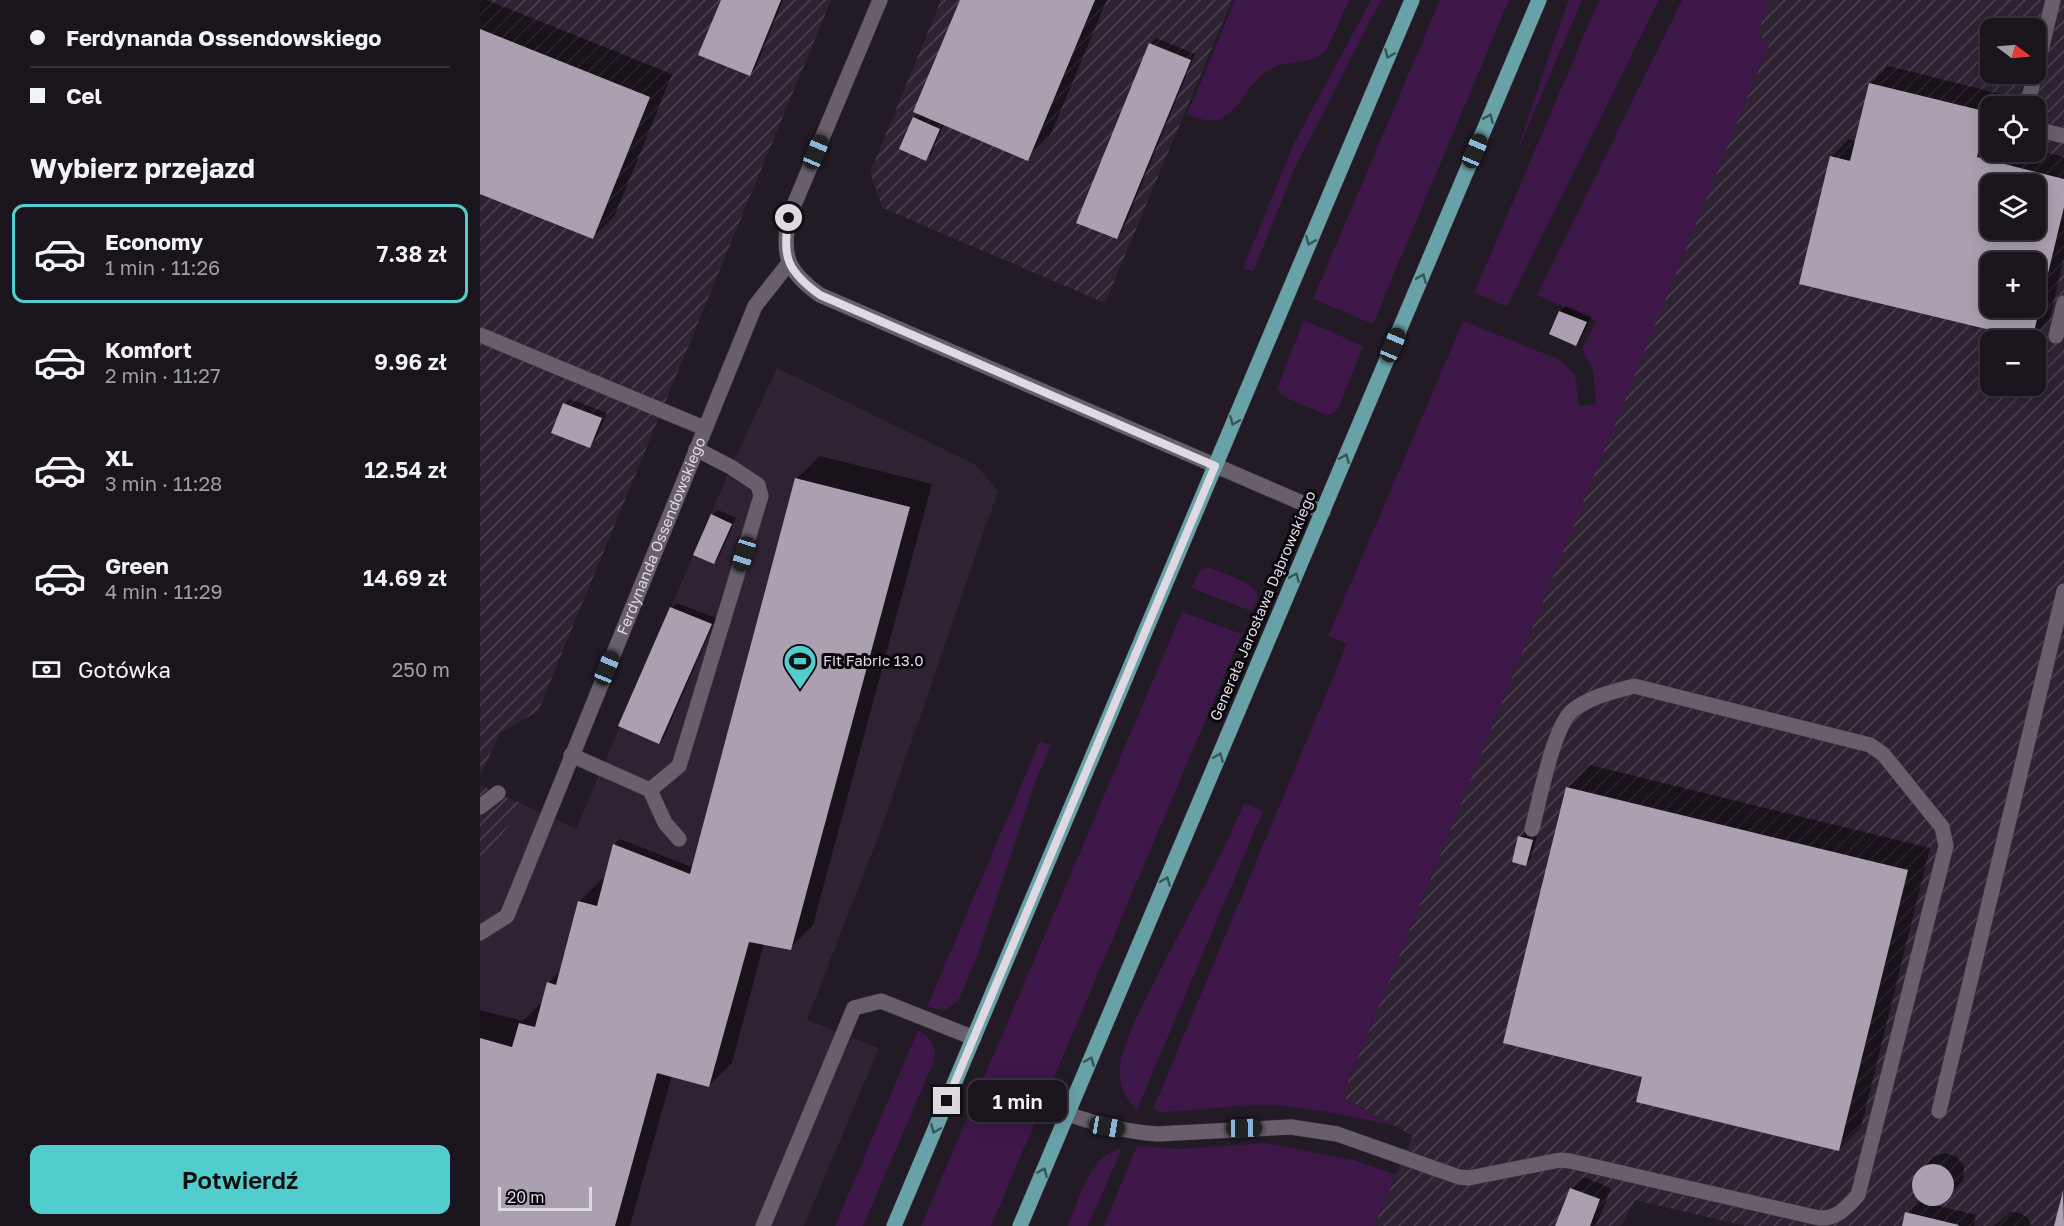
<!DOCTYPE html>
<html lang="pl">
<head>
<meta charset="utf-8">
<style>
  :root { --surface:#1a141c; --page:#272129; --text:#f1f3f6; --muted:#9f9ea3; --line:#38333b; --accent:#52cdce }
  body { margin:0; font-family:"Golos Text",sans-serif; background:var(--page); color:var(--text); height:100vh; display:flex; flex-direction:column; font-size:22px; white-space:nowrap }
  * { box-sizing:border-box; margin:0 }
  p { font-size:20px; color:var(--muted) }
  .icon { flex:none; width:33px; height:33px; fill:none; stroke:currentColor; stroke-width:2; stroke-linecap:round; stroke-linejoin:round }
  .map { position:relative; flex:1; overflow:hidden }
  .drawer { display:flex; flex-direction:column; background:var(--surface); width:480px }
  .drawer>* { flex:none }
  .banner { display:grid; align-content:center; height:132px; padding:0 30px; background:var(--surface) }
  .needle { width:39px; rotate:106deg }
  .buttons { position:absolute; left:1500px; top:18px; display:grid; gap:12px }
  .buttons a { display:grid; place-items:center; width:66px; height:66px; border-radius:12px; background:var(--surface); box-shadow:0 3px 15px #0003,0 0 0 2px var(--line); font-size:30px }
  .scale { position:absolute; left:18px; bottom:15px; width:94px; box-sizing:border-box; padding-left:6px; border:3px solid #dfd9e1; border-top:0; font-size:16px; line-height:21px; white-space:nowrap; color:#dfd9e1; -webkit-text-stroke:4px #09060b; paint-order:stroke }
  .end { position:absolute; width:27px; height:27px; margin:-14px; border:8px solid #dfd9e1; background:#111; box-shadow:0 0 0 3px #111 }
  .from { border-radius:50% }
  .bubble { position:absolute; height:42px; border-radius:12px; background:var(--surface); box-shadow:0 3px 15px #0003,0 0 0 2px var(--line); font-size:20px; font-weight:600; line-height:42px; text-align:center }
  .car { position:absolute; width:18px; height:36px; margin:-18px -9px; border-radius:8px; box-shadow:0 0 4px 2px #0007; background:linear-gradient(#222 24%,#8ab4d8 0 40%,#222 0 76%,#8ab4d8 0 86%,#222 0) }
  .banner b { display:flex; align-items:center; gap:21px; height:57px; font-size:22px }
  .banner b+b { border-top:2px solid var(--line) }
  .banner i { width:15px; height:15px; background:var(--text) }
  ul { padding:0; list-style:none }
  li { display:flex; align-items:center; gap:18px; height:99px; margin:0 12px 9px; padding:0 18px; border:3px solid transparent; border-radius:12px }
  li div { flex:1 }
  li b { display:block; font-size:22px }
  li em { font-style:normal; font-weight:600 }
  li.current { border-color:var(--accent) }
  li>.icon { width:54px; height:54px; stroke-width:1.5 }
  h2 { padding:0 30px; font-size:27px; line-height:72px }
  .pay { display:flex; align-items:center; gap:15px; height:66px; padding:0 30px; font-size:22px }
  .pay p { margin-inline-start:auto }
  .action { display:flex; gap:12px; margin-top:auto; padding:12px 30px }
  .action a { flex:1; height:69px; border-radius:12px; background:var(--accent); color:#111; font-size:24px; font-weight:600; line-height:69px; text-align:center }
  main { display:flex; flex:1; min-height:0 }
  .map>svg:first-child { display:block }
  .built { fill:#2f2333 }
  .industrial { fill:url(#industrial-furrows); fill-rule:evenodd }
  .green { fill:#3c1748 }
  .shadow { fill:#0007; fill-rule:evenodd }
  .building { fill:#aba0af; fill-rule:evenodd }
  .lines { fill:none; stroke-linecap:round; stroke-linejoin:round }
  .minor-casing { stroke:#3a343c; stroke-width:16 }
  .major-casing { stroke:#3a343c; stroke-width:16 }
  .minor { stroke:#695f6c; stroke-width:15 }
  .major { stroke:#68a1a7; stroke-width:15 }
  .oneway { stroke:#385459 }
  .route { stroke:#dfd9e1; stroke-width:8 }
  .labels { text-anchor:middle; stroke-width:6; stroke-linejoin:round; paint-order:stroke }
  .street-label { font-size:15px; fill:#dfd9e1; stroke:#09060b }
  .poi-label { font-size:15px; fill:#dfd9e1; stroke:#09060b; text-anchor:start }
</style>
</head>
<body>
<main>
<section class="drawer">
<div class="banner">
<b><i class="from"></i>Ferdynanda Ossendowskiego</b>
<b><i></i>Cel</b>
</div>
<h2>Wybierz przejazd</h2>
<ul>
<li class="current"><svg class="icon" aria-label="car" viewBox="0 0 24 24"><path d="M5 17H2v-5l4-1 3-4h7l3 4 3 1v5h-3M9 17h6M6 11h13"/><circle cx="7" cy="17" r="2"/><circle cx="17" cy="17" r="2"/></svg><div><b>Economy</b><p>1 min · 11:26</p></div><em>7.38 zł</em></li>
<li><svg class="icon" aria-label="car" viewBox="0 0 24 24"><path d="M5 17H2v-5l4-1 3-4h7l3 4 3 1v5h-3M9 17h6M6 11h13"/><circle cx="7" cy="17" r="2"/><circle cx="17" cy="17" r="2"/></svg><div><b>Komfort</b><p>2 min · 11:27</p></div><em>9.96 zł</em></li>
<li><svg class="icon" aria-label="car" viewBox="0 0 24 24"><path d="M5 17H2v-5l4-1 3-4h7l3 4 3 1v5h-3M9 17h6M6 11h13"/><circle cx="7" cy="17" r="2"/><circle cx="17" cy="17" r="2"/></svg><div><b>XL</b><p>3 min · 11:28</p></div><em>12.54 zł</em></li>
<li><svg class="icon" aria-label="car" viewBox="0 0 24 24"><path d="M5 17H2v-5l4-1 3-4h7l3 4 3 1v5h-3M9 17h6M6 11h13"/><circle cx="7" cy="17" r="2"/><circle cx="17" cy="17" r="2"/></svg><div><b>Green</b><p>4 min · 11:29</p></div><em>14.69 zł</em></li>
</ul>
<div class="pay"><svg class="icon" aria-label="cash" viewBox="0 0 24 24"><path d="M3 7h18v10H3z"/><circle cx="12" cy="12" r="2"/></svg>Gotówka<p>250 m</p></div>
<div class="action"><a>Potwierdź</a></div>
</section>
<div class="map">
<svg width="1584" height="1226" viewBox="0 0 1584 1226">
  <defs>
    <pattern id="industrial-furrows" width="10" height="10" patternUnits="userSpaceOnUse" patternTransform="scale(1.5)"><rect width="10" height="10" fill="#2f2333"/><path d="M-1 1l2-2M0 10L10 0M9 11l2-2" fill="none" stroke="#4d4250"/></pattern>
  </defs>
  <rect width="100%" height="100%" fill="#221a25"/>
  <polygon class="built" points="297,368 496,465 518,491 403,824 327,1020 399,1048 324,1226 0,1226 0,864 44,805 96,829 251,467"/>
  <g class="industrial">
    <polygon points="0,0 351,0 58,711 20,733 0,777"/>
    <polygon points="461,0 752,0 625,303 403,208 390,173"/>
    <path d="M1290,0H1584V1226H1266L1155,1200L1141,1226H894L933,1136L862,1097L1288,44L1276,34ZM1510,28H1556V74H1510ZM1510,106H1556V152H1510ZM1510,184H1556V230H1510ZM1510,262H1556V308H1510ZM1510,340H1556V386H1510Z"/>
    <polygon points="0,785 44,805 0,864"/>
  </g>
  <g class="green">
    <path d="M755,0H869C864,11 850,47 843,53C829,65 810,60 795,67C769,78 764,106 742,118C731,124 718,118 707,115Z"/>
    <polygon points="891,0 901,0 814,170 773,272 763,268 813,145"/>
    <polygon points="960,0 1029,0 893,324 833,299"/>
    <polygon points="1089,0 1102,0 1036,155 1072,46"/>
    <polygon points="1119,0 1179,0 1027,307 994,293"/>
    <path d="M1202,0H1290L1277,34L1289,44L862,1097L915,1126C877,1118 839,1109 801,1106C761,1103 721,1111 681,1112L673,1109L867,644L848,636L983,321L1078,359L1095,374L1099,406L1116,404L1113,371L1102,349L1116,321L1057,295Z"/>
    <path d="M824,320L883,346L859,407C855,413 853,414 846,415L802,396L797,388Z"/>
    <path d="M726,567C736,569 775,584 777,593C779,599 774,605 771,611L711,588L718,574Z"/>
    <polygon points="702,612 762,634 511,1226 441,1226"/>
    <polygon points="560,741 571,745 554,786 496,960 478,1001 466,1010 447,1007"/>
    <path d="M764,803L783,811L657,1110C645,1101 638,1080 640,1065C643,1042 659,1013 669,992C700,929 737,868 764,803Z"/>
    <path d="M438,1030C450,1037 457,1046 454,1061L383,1226H355Z"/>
    <polygon points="785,1143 874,1160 916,1175 894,1226 624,1226 657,1146 700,1149"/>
    <path d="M642,1148L608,1226H588C600,1198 608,1156 642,1148Z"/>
  </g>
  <g class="shadow">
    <polygon points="0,0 7,0 192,74 135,215 112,238 0,193"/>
    <polygon points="242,0 303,0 275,69 270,75"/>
    <polygon points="482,0 627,0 570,136 547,159 464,124 451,154 446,159 434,118 438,113"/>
    <polygon points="676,38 715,54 642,232 636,237 670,44"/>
    <path d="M1408,66L1525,95L1522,106H1510V152L1556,150L1584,157V258L1569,321L1551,339L1321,283L1351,157L1369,139L1376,141L1390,84ZM1510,184H1556V230H1510ZM1510,262H1556V308H1510Z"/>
    <polygon points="1086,306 1111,317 1101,339 1096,344 1080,311"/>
    <polygon points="90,399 127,413 115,441 110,446 85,404"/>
    <polygon points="340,456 452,484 333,925 310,948 284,943 252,1063 229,1086 192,1075 150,1226 0,1226 0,1010 43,1021 64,1000 69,982 81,970 99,902 122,879 125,880 135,844 140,839 214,868 317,478"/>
    <polygon points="238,510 256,518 239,557 234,563 232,515"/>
    <polygon points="197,603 236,618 184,737 179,742 191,608"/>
    <polygon points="1110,765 1450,848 1381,1127 1359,1149 1164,1076 1087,788"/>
    <polygon points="1045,832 1057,835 1051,859 1045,864 1040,837"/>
    <polygon points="1466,1153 1477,1157 1484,1167 1483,1180 1468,1197 1455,1205 1496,1215 1494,1226 1423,1226 1427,1213 1438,1201 1443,1202 1434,1192 1433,1186 1437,1173 1454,1156"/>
    <polygon points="1103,1177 1131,1188 1116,1226 1076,1226 1091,1189"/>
    <polygon points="1531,1212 1537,1212 1547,1217 1552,1226 1514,1226"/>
  </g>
  <g class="building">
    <polygon points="241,0 301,0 270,76 218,55"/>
    <polygon points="480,0 615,0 548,161 433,112"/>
    <polygon points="0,29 170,97 113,239 0,194"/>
    <polygon points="669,43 711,60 637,239 596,223"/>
    <path d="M1389,83L1508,112L1497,157L1584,179V207L1552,340L1319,284L1350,156L1370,161ZM1510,184H1556V230H1510ZM1510,262H1556V308H1510Z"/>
    <polygon points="433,117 460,129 446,161 419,149"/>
    <polygon points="1079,311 1107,322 1096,346 1069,334"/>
    <polygon points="83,403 122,418 110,448 71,433"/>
    <polygon points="315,478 430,507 311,950 269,942 229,1087 177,1073 135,1226 0,1226 0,1038 32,1047 39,1023 55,1027 67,982 76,985 98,901 117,906 133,844 210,874"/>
    <polygon points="231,514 252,524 234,564 213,555"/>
    <polygon points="190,607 232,624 179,744 138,726"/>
    <polygon points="1086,787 1428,870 1359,1151 1156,1102 1162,1077 1023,1043"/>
    <polygon points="1038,836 1053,840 1046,866 1032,862"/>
    <circle cx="1453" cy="1185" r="21"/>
    <polygon points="1090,1188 1120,1199 1110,1226 1075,1226"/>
    <polygon points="1583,1191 1584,1226 1574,1226"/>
    <polygon points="1425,1212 1479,1225 1478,1226 1422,1226"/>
  </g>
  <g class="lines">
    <defs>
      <g id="minor">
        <path d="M400,0L309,217C301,257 308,272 340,295L843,512"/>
        <polyline points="1556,71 1573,0"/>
        <polyline points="1547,106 1555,74"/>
        <polyline points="1556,129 1584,136"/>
        <polyline points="0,335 224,428"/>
        <polyline points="1576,336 1584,303"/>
        <polyline points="91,755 170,790 185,823 199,839"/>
        <polyline points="170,790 199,766 281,496 278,485 251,467 216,449"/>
        <polyline points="0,807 18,793"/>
        <path id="s1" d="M0,933L27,916L275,306L309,263"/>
        <polyline points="1459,1111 1584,591"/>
        <path d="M587,1114C617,1124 646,1132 677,1134L811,1127L857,1134L979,1177L989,1178L1080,1160L1090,1161L1339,1218C1357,1219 1366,1208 1378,1195L1466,846L1462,827L1403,754L1390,745L1154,686C1132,692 1112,696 1093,710C1073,726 1059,803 1052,829"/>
        <polyline points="283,1226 374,1008 401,1001 494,1038"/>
      </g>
      <g id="major">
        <polyline points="414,1226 932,0"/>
        <polyline points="540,1226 1059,0"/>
      </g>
    </defs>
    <use href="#minor" class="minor-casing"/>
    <use href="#major" class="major-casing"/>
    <use href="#minor" class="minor"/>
    <use href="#major" class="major"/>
  </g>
  <defs><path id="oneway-chevron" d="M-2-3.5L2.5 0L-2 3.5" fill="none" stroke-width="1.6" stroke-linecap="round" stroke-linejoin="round" transform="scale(1.5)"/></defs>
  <g class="oneway">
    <use href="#oneway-chevron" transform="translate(909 54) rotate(113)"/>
    <use href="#oneway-chevron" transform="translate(1009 118) rotate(-67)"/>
    <use href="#oneway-chevron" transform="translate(830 241) rotate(113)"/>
    <use href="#oneway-chevron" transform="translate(942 278) rotate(-67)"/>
    <use href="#oneway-chevron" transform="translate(754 421) rotate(113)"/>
    <use href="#oneway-chevron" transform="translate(865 458) rotate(-67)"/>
    <use href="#oneway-chevron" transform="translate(815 577) rotate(-67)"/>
    <use href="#oneway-chevron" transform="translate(739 757) rotate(-67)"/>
    <use href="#oneway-chevron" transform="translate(686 881) rotate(-67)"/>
    <use href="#oneway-chevron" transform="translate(610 1061) rotate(-67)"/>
    <use href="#oneway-chevron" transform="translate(455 1129) rotate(113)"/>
    <use href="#oneway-chevron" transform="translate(563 1172) rotate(-67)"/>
  </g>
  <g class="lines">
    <path class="route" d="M309,218C301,257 308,272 340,295L735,466L467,1101"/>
  </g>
  <defs>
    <symbol id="stadium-pin" viewBox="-11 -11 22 30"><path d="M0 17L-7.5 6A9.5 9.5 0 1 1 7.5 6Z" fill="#52cdce" stroke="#09060b"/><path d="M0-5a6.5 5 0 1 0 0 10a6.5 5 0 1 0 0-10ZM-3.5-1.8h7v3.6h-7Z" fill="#111"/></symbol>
  </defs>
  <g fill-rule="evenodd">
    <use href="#stadium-pin" x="301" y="642" width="38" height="52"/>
  </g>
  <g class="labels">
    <g class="street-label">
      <text dy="5" stroke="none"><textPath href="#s1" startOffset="442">Ferdynanda Ossendowskiego</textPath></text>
      <text transform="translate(783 606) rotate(-67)" y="5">Generała Jarosława Dąbrowskiego</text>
    </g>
    <g class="poi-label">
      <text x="343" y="666">Fit Fabric 13.0</text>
    </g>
  </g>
</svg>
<div class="buttons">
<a><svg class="needle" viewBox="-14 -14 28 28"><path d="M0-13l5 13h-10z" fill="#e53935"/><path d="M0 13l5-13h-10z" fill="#9f9ea3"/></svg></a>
<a><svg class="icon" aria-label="locate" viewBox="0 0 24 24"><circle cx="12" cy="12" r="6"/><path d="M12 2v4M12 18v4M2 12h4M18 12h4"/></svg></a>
<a><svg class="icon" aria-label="layers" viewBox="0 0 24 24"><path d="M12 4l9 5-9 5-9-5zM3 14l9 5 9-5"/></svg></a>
<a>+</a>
<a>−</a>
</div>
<div class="scale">20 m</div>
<i class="end from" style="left:309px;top:218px"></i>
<i class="end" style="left:467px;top:1101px"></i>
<div class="bubble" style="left:488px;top:1080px;width:99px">1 min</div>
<i class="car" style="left:995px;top:151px;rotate:23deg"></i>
<i class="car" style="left:336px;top:152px;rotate:23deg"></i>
<i class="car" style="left:913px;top:345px;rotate:23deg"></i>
<i class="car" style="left:264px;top:554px;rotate:197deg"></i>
<i class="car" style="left:127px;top:668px;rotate:22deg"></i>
<i class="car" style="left:627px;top:1127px;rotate:100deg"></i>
<i class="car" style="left:764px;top:1128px;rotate:89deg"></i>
</div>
</main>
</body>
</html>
